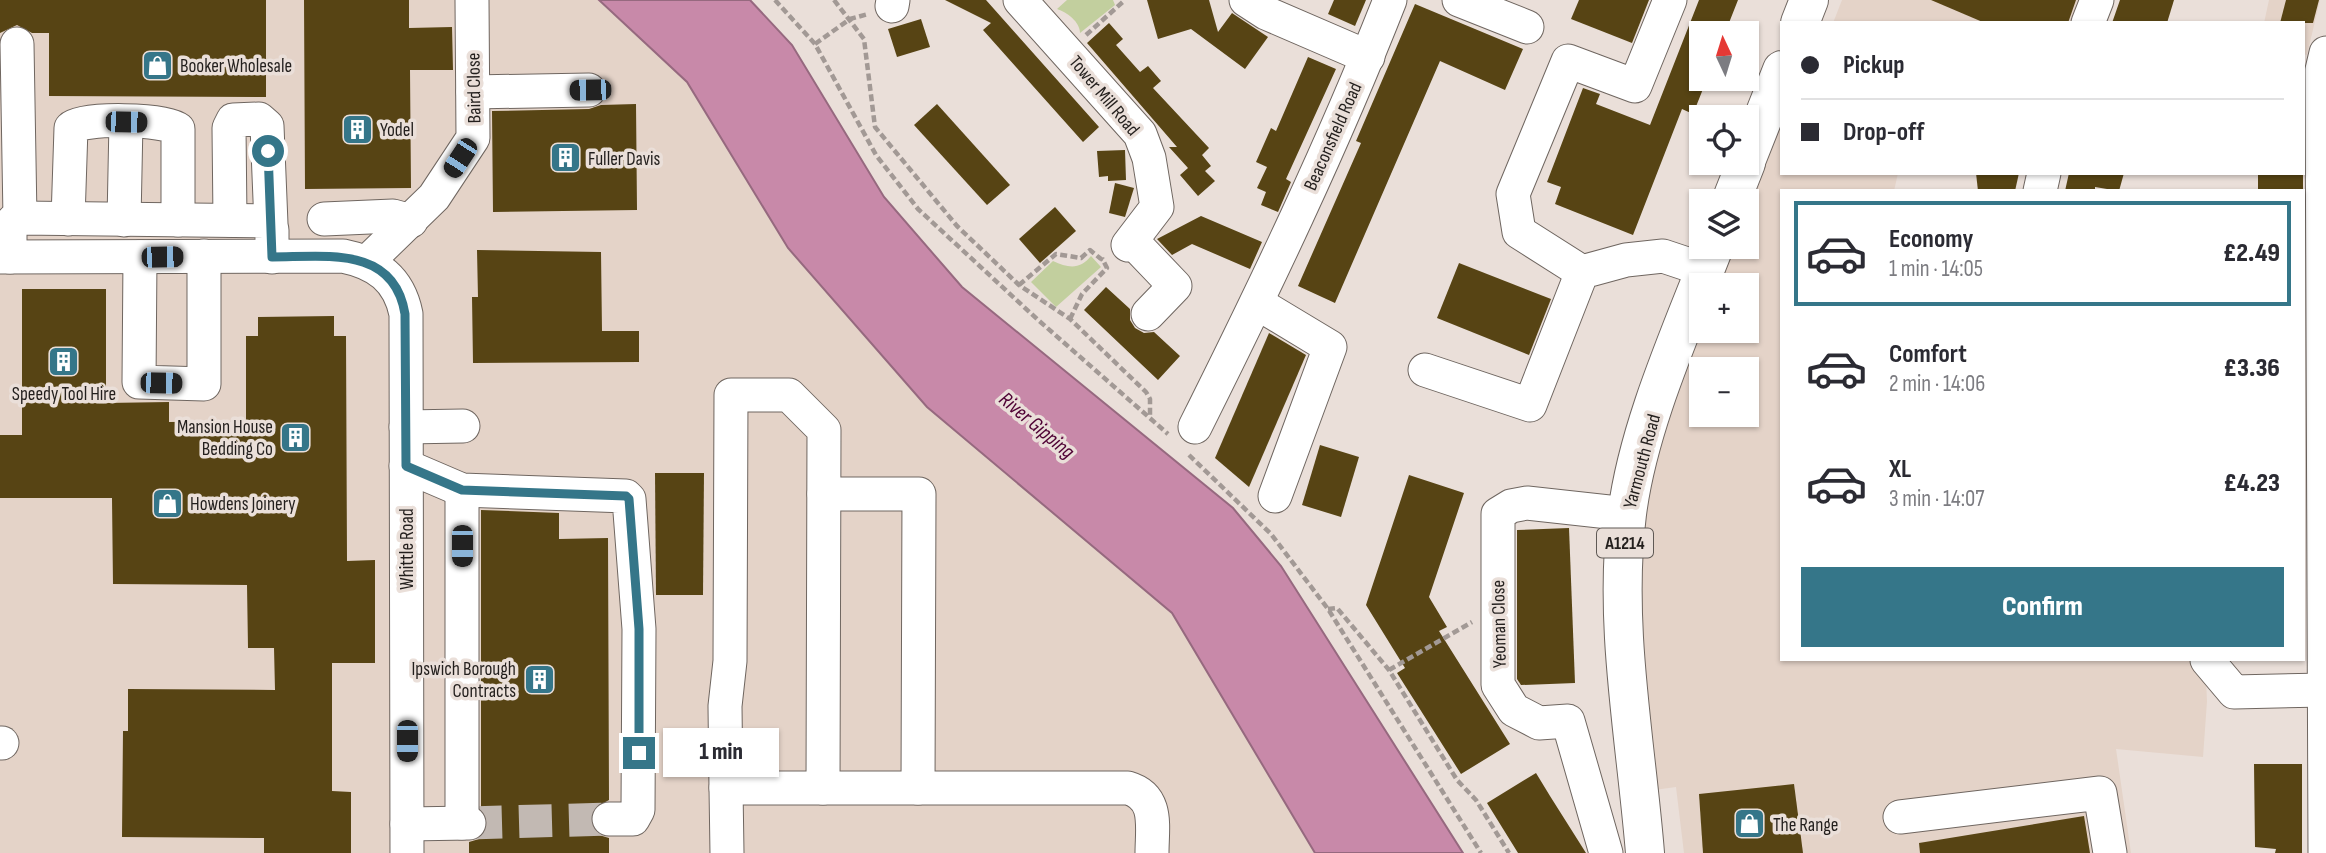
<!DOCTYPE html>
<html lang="en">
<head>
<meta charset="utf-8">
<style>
  :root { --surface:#fff; --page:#f7f7f7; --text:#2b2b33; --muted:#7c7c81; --line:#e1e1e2; --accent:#357689 }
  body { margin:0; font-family:"Sofia Sans Condensed",sans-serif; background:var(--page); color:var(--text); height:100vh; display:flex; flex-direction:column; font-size:26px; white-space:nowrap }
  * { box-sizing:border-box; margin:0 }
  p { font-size:23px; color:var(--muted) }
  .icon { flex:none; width:38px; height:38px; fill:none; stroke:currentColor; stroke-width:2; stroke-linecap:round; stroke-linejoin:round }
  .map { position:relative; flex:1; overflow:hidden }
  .side { position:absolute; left:1780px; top:189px; width:525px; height:472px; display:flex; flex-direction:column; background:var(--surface); border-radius:0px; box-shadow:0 2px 5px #0004 }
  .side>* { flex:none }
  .guide { position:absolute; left:1780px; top:21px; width:525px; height:154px; border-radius:0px; box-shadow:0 2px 5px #0004; display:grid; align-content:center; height:154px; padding:0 21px; background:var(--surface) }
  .needle { width:46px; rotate:356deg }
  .tools { position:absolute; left:1689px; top:21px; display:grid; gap:14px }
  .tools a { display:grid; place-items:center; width:70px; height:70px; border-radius:0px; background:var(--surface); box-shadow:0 2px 5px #0004; font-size:35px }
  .end { position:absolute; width:32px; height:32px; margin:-16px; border:9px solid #357689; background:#fff; box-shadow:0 0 0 4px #fff }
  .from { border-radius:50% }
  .bubble { position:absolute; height:49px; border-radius:0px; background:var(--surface); box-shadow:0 2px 5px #0004; font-size:23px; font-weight:800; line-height:49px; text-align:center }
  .car { position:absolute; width:21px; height:42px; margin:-21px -10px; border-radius:9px; box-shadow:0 0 5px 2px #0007; background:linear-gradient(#222 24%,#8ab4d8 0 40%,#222 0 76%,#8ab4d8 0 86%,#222 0) }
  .guide b { display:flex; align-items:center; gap:24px; height:66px; font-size:26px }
  .guide b+b { border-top:2px solid var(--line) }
  .guide i { width:18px; height:18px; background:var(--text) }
  ul { padding:12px 0 0; list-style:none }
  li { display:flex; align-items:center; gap:21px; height:105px; margin:0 14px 10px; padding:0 7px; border:4px solid transparent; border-radius:0px }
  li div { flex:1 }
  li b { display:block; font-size:26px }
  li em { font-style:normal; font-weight:800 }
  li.current { border-color:var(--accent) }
  li>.icon { width:63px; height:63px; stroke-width:1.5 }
  .primary-button { display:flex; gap:14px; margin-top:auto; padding:14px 21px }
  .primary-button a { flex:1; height:80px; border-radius:0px; background:var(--accent); color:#fff; font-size:28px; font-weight:800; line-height:80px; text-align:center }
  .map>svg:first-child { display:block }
  .built { fill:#e4d3c8; fill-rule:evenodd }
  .green { fill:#c2cf9e }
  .water { fill:#c889a9; stroke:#96697f; stroke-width:2 }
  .building { fill:#574414 }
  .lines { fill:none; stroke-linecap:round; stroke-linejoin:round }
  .minor-tunnel { stroke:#c2b9b3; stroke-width:33; stroke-dasharray:33 17; stroke-linecap:butt }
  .minor-casing { stroke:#6f6660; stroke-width:35 }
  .major-casing { stroke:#6f6660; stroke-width:40 }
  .path { stroke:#a29995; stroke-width:4.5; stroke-dasharray:7 3.5; stroke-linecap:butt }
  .minor { stroke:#fff; stroke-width:33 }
  .major { stroke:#fff; stroke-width:38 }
  .route { stroke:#357689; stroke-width:9 }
  .labels { text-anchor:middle; stroke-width:7; stroke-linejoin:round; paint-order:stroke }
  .shield { fill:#eadfd9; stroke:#5f5955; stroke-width:2 }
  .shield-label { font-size:18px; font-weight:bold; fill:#231f1d }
  .poi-label { font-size:19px; fill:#231f1d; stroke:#eadfd9; text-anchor:start }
  .street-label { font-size:19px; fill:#231f1d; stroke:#eadfd9 }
  .water-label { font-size:21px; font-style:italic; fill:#4f0234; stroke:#eadfd9 }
</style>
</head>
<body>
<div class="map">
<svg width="2326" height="853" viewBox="0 0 2326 853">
  <rect width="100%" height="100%" fill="#eadfd9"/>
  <g class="built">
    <polygon points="0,0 599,0 687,82 788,248 927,407 1172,613 1315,853 0,853"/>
    <polygon points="1842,0 2079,0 2070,23 1833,23"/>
    <polygon points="2269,0 2320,0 2307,55 2303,54 2303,23 2264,23"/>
    <path d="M1781,70L1782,173H1898L1894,191H1782V660H2205L2207,701L2203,757L2116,749L2131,853H1684L1676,787L1640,792L1626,655L1623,591L1625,535L1632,479L1641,445L1714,247H1746V201H1731ZM1701,285H1746V331H1701ZM1701,369H1746V415H1701Z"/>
  </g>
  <g class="green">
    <path d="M1067,0H1113L1115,5L1080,33C1080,22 1067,12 1057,9Z"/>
    <path d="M1091,256L1101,267L1056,307L1031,282L1053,261C1068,268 1080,270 1091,256Z"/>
  </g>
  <polygon class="water" points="599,0 750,0 792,45 884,197 962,287 1233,508 1281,566 1463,853 1315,853 1172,613 927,407 788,248 687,82"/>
  <g class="building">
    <polygon points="0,0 266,0 266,97 49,96 49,33 32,33 17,25 0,33"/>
    <polygon points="304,0 409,0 409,28 452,27 453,70 410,70 411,188 305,189"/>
    <polygon points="945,0 986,0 1099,127 1083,142 983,30 991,23"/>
    <polygon points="1147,0 1209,0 1218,32 1232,13 1268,37 1245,69 1191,29 1158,39"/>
    <polygon points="1334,0 1366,0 1355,26 1328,14"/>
    <polygon points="1579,0 1649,0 1632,43 1571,19"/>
    <polygon points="1699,0 1738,0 1725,33 1701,33 1701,79 1707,79 1693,114 1682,109 1633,235 1555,204 1561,187 1547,182 1583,88 1600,94 1596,104 1650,125"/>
    <polygon points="1931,0 2076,0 2068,23 1985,23"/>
    <polygon points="2120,0 2174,0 2167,23 2112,23"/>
    <polygon points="2286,0 2319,0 2313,23 2280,23"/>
    <polygon points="1415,4 1523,49 1505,90 1440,61 1335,303 1298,286 1361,143 1356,141"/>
    <polygon points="921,19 930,47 897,57 888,29"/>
    <polygon points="1109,23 1123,39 1116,45 1140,72 1148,66 1161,81 1153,88 1209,148 1202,155 1211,166 1205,171 1215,181 1198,196 1180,175 1188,168 1169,147 1177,147 1087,43"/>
    <polygon points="1308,57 1336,69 1286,179 1291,182 1278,212 1261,205 1266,192 1257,188 1267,167 1256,162 1271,128 1276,131"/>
    <polygon points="636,104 637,210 493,212 492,111 589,109 601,105"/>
    <polygon points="937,104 1010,185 987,205 914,125"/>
    <polygon points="1125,150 1126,180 1108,181 1108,176 1099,177 1097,151"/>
    <polygon points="1976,173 2019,173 2015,191 1978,191"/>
    <polygon points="2069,173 2124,173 2119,191 2095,187 2095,191 2065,191"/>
    <rect x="2258" y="173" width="45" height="18"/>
    <polygon points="1115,183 1134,188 1125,217 1109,213"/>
    <polygon points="1055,207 1076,231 1040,263 1019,239"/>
    <polygon points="1201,216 1262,242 1250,269 1192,244 1172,255 1157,239"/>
    <polygon points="477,250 601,252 602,331 639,331 639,362 473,363 472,297 478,297"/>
    <polygon points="1459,263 1551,299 1529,355 1437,318"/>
    <polygon points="1106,287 1130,309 1130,320 1135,328 1144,333 1154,332 1180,356 1158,380 1084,310"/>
    <polygon points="22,289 106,289 106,403 169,402 169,422 246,421 246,336 258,336 258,317 334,316 334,336 346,336 347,561 375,560 375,663 332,663 332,791 351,792 351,853 264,853 264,838 122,837 123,731 128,731 128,689 275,690 274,648 248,648 247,585 113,584 112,498 0,498 0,435 22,435"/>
    <polygon points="1269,333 1306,355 1249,487 1215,458"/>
    <polygon points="1320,445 1359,457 1341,517 1302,505"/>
    <polygon points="655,473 704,473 703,595 656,595"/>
    <polygon points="1409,475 1464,493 1429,597 1447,627 1439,631 1510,744 1461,774 1397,673 1405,668 1366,605"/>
    <polygon points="481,510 559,513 559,539 608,538 609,800 593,809 590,820 599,835 609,838 609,853 469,853 469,842 479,839 488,823 481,809"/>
    <polygon points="1569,528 1575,683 1521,685 1517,679 1517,530"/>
    <polygon points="2254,764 2302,764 2302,853 2275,853 2276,849 2255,847"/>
    <polygon points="1536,773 1550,796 1586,853 1518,853 1487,803"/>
    <polygon points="1794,784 1803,853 1703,853 1699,794"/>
    <polygon points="2084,816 2090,853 1920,853 1919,843"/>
  </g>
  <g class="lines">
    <polyline class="minor-tunnel" points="469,823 609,819"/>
    <defs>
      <g id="minor">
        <polyline points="1020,0 1140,134 1149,158 1157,207 1128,245"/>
        <polyline points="1246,0 1266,13 1368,57"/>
        <polyline points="1459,0 1527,27"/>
        <polyline points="892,6 893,0"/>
        <polyline points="2088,23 2097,0"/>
        <polyline points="17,44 20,218"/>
        <polyline points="473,92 589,90"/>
        <polyline points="2040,191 2044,173"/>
        <path d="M68,219L71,128C82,117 166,119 178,129V220"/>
        <polyline points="324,219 393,216 411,221"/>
        <polyline points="124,220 126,122"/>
        <polyline points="230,220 229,128 233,120 259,119 267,126 271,224"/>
        <polyline points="1132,241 1175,286 1148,314"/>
        <path d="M0,257L343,256C377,263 399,279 406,314L407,853"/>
        <polyline points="10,257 10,226 13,221 20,218 267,221 272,230 272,257"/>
        <polyline points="140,257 139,382 204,384 204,256"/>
        <polyline points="367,262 434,197 473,138 472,0"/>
        <polyline points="1582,272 1519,232 1513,194 1568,61 1635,86 1670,0"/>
        <polyline points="1257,303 1330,347 1275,496"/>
        <polyline points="1425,370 1530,405 1582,272 1626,260 1663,256 1705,270"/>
        <polyline points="406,427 463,426"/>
        <path d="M1195,427C1265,287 1333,145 1390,0"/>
        <polyline points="406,466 462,490 626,496 629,499 639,629 638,810 633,819 609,819"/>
        <polyline points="824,494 919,494 918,788"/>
        <polyline points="2207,660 2234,692 2324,690"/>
        <polyline points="0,743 2,743"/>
        <polyline points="726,788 725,706 730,661 731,395 789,395 824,430 823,788"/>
        <polyline points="1900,817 2100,793 2110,853"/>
        <polyline points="462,823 462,490"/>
        <polyline points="407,824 469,823"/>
        <path d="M727,853L726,788H1128C1159,797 1152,827 1152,853"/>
        <polyline points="1606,853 1568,721 1539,723 1514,710 1498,685 1498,514 1511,506 1527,503 1627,514"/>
        <polyline points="2325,853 2322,70 2326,53"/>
      </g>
      <g id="major">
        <polyline points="1800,23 1809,0"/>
        <polyline points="1746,161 1782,70"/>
        <polyline points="1731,201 1746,163"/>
        <path d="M1645,853C1636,741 1613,626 1627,514C1638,426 1682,330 1714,247"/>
      </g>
    </defs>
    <use href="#minor" class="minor-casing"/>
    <use href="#major" class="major-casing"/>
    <g class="path">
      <polyline points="775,0 815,44 876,155 918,209 1037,319 1168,434"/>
      <polyline points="834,0 864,39 875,127 957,226 1019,285 1070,319 1146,392 1150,399 1150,416"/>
      <polyline points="1086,35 1125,0"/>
      <polyline points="815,44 850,19 868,14"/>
      <polyline points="1019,285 1056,254 1081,258 1090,250 1101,259 1097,262"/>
      <polyline points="1070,319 1082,294 1107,268 1102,258"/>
      <polyline points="1189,455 1271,534 1328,609 1481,853"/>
      <polyline points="1328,609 1337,608 1389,670 1457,780 1476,800 1509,853"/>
      <polyline points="1389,670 1472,622"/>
    </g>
    <use href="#minor" class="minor"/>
    <use href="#major" class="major"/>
  </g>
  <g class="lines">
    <path class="route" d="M268,151L272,257C325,257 394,245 405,314L406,466L462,490L626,496L629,499L639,629V753"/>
  </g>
  <defs>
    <symbol id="shop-square" viewBox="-11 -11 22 22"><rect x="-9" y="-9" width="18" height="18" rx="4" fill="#357689" stroke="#eadfd9"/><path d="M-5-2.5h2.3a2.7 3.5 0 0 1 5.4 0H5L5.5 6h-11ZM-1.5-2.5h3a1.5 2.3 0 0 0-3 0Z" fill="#fff"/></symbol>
    <symbol id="building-square" viewBox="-11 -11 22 22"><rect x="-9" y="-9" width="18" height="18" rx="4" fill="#357689" stroke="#eadfd9"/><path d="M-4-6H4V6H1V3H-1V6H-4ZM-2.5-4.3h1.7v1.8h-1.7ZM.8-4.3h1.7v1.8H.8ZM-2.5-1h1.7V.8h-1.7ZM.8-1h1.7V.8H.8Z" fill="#fff"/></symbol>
  </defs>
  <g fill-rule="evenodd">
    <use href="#shop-square" x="140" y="48" width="35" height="35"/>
    <use href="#building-square" x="340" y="112" width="35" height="35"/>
    <use href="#building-square" x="548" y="140" width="35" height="35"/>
    <use href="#building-square" x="46" y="344" width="35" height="35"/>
    <use href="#building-square" x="278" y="420" width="35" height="35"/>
    <use href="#shop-square" x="150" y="486" width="35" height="35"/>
    <use href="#building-square" x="522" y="662" width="35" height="35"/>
    <use href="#shop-square" x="1732" y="806" width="35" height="35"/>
  </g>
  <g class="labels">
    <rect class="shield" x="1597" y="528.5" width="56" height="29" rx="5"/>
    <g class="shield-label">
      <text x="1625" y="549">A1214</text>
    </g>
    <g class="poi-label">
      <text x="180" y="72">Booker Wholesale</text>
      <text x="380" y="136">Yodel</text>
      <text x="588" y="165">Fuller Davis</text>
      <text x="64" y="400" text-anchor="middle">Speedy Tool Hire</text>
      <text x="273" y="433" text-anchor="end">Mansion House<tspan x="273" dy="22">Bedding Co</tspan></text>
      <text x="190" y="510">Howdens Joinery</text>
      <text x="516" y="675" text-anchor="end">Ipswich Borough<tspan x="516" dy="22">Contracts</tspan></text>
      <text x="1773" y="831">The Range</text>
    </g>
    <g class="street-label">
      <text transform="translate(473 88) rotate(-91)" y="7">Baird Close</text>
      <text transform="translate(1105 95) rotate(50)" y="7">Tower Mill Road</text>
      <text transform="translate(1332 136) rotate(-66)" y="7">Beaconsfield Road</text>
      <text transform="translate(1641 461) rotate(-75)" y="7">Yarmouth Road</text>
      <text transform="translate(406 549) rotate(-90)" y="7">Whittle Road</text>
      <text transform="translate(1498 624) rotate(-91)" y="7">Yeoman Close</text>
    </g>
    <g class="water-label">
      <text transform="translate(1037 425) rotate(40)" y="7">River Gipping</text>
    </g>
  </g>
</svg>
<div class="tools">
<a><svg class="needle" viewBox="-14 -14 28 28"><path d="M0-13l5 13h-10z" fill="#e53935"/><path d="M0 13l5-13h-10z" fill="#7c7c81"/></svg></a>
<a><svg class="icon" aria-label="locate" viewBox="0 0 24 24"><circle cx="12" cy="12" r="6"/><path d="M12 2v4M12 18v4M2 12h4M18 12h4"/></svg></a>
<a><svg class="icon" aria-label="layers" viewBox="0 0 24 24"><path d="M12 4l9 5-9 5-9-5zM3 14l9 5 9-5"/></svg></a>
<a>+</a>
<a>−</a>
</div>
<i class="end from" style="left:268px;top:151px"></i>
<i class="end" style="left:639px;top:753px"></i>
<div class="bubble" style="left:663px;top:728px;width:116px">1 min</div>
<i class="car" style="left:590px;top:90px;rotate:269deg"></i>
<i class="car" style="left:126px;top:122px;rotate:91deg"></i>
<i class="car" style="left:460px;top:158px;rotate:213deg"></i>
<i class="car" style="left:162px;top:257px;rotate:89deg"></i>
<i class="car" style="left:161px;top:383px;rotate:91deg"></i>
<i class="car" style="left:462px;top:546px;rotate:180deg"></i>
<i class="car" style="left:407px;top:741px;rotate:180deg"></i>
<div class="guide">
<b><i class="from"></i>Pickup</b>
<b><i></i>Drop-off</b>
</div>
<section class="side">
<ul>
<li class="current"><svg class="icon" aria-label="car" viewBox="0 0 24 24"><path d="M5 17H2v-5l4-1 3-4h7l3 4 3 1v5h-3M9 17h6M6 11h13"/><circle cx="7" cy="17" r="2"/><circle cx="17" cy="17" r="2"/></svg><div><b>Economy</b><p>1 min · 14:05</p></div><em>£2.49</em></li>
<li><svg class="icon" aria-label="car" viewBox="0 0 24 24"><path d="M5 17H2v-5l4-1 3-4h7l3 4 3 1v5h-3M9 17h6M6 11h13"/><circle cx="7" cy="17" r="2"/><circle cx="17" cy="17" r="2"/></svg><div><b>Comfort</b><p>2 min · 14:06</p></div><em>£3.36</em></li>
<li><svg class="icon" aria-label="car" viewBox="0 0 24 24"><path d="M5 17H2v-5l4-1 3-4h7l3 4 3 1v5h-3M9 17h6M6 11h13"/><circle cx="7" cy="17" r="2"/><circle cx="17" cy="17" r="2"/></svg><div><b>XL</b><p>3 min · 14:07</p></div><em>£4.23</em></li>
</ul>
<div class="primary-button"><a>Confirm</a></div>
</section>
</div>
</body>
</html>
